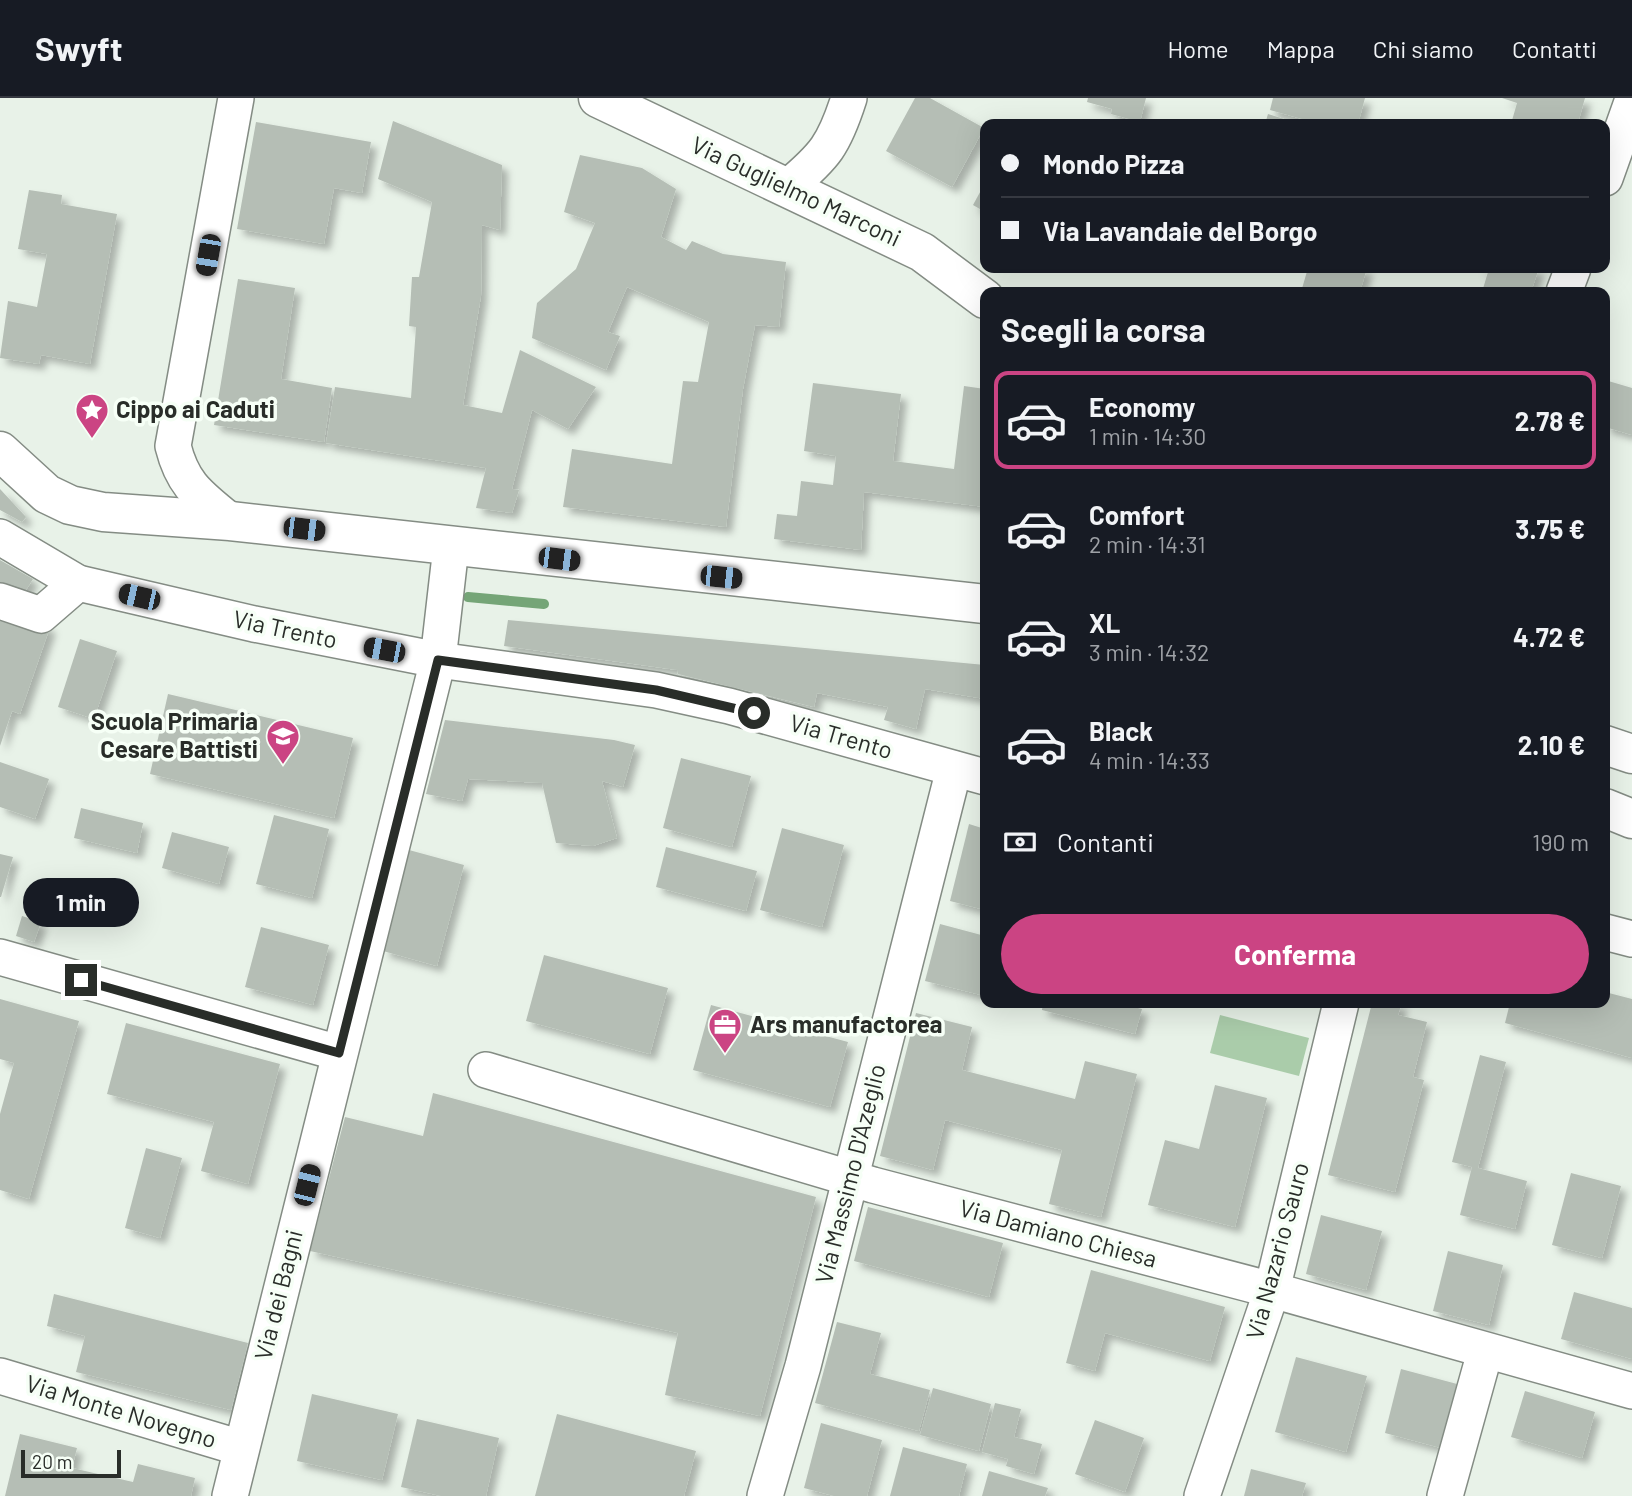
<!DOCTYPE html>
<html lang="it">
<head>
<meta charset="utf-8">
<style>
  :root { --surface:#171b24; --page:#242831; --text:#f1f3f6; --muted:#9ea1a6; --line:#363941; --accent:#cb4483 }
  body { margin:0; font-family:Barlow,sans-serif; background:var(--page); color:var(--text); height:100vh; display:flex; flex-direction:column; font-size:26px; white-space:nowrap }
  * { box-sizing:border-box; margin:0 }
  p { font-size:23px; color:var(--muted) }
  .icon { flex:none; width:38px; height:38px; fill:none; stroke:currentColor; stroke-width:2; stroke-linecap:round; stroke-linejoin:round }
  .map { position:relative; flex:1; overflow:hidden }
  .drawer { position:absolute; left:980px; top:189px; width:630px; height:721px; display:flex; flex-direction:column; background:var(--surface); border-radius:14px; box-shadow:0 7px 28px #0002 }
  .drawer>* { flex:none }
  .banner { position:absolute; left:980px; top:21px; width:630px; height:154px; border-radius:14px; box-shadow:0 7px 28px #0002; display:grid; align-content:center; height:154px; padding:0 21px; background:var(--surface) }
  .scale { position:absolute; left:21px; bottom:18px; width:100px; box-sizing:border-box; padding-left:7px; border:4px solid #292d29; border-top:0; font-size:19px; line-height:24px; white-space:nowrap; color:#292d29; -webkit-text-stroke:5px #f6fff6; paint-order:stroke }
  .end { position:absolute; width:32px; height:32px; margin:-16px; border:9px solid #292d29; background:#fff; box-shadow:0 0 0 4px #fff }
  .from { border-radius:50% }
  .bubble { position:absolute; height:49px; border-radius:24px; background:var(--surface); box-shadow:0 7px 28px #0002; font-size:23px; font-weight:700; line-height:49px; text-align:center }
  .car { position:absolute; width:21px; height:42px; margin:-21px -10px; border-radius:9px; box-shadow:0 0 5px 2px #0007; background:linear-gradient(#222 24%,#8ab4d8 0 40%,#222 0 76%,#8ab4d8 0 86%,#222 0) }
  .banner b { display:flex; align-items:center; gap:24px; height:66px; font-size:26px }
  .banner b+b { border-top:2px solid var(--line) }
  .banner i { width:18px; height:18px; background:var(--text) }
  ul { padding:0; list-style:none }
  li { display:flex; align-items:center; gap:21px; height:98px; margin:0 14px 10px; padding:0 7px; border:4px solid transparent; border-radius:14px }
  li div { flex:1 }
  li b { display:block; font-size:26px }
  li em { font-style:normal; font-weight:700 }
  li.active { border-color:var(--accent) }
  li>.icon { width:63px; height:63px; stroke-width:1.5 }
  h2 { padding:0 21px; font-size:32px; line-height:84px }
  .pay { display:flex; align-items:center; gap:18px; height:77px; padding:0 21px; font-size:26px }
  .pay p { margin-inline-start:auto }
  .button { display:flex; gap:14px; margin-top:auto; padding:14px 21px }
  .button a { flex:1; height:80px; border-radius:42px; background:var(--accent); color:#fff; font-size:28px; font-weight:700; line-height:80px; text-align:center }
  header { display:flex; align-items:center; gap:42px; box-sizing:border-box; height:98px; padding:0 35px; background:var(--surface); border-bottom:2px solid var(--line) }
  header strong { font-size:33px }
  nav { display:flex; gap:38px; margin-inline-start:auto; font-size:24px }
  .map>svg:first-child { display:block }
  .green { fill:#aca }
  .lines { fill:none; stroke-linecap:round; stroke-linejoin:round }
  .stream { stroke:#75a577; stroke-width:10 }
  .building { fill:#b5beb5; filter:url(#shadow) }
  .minor-casing { stroke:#848c84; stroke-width:38 }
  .major-casing { stroke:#848c84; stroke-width:41 }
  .minor { stroke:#fff; stroke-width:35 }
  .major { stroke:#fff; stroke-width:38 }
  .route { stroke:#292d29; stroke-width:9 }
  .labels { text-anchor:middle; stroke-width:7; stroke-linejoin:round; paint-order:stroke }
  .street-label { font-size:24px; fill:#292d29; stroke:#f6fff6 }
  .poi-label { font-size:24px; font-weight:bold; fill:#292d29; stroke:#f6fff6; text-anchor:start }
</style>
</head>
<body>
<header>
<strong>Swyft</strong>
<nav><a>Home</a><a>Mappa</a><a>Chi siamo</a><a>Contatti</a></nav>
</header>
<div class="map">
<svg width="1632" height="1398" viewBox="0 0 1632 1398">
  <defs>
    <filter id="shadow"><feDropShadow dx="6" dy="6" stdDeviation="3.5" flood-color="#0004"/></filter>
  </defs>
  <rect width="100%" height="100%" fill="#e8f2e8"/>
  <polygon class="green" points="1220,917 1309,940 1299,978 1210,955"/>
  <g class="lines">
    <polyline class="stream" points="468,499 544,506"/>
  </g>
  <g class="building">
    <polygon points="915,0 930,0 984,30 952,89 886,53"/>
    <polygon points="1088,0 1146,0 1140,24 1111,16 1112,11 1087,4"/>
    <polygon points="1273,0 1365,0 1358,26 1320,26 1270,12"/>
    <polygon points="1502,0 1585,0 1578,25 1569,22 1567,26 1511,26 1517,5"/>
    <polygon points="1268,16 1300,26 1265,26"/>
    <polygon points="393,23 502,67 500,132 482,127 481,198 463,307 502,315 520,252 596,289 568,331 532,312 512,391 519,392 512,415 476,410 486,370 326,345 335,289 411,300 416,229 409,228 412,179 419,179 432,104 378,81"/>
    <polygon points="256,24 371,44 362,95 334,90 324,146 237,131"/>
    <polygon points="580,57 642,70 676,91 661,139 686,152 692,143 723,156 786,164 779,229 755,227 743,291 726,429 563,409 572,351 672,366 683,283 698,284 709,224 627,189 608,234 620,238 606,272 532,240 537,205 576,171 595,125 564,114"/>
    <polygon points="985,85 985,114 973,107"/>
    <polygon points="29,92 62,97 61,106 117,116 90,266 41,257 39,266 0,260 8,203 37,209 47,156 18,151"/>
    <polygon points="1308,170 1367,170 1360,194 1301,194"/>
    <polygon points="1476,170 1539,170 1531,194 1482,194 1488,174"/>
    <polygon points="238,181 295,190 281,281 332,290 324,344 214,327"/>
    <polygon points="1605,282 1632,290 1632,337 1605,329"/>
    <polygon points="813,285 901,296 893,363 954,371 964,288 985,291 985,409 864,394 861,452 774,441 777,416 797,418 801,383 833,387 836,358 804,353"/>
    <polygon points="0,391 26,419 22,424 0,412"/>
    <polygon points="0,462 33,481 19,503 0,495"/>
    <polygon points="0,512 50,529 20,616 12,613 0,648"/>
    <polygon points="508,522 985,567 985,601 925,591 916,631 884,622 888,609 817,595 814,609 678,576 677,572 504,548"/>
    <polygon points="80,541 117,553 94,621 58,609"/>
    <polygon points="168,596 353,640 334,720 150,676"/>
    <polygon points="445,622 614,642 635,647 623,689 602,683 617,740 593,748 556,745 542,685 468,681 462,703 426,696"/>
    <polygon points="681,660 751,678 732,749 663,730"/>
    <polygon points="0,664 49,681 35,721 0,709"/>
    <polygon points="81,710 143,725 137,755 74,740"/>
    <polygon points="274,717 329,731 312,800 256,786"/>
    <polygon points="969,726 985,731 985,812 950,803"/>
    <polygon points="782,730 844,747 822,829 760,812"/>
    <polygon points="172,734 229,749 219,786 162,770"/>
    <polygon points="666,749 757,773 746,813 656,789"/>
    <polygon points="409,752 464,767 437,868 383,853"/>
    <polygon points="0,756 13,759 1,799 0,799"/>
    <polygon points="22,818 41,824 34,844 16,838"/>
    <polygon points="940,826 985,838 985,898 925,883"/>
    <polygon points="261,829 329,847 313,907 245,889"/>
    <polygon points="544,857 668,890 650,956 526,923"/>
    <polygon points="1605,894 1632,901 1632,960 1505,925 1510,905 1605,905"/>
    <polygon points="0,901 79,923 29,1101 0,1092 0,1016 14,965 0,961"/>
    <polygon points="1043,905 1118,905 1142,911 1135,936 1042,912"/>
    <polygon points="1372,905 1402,905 1398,917 1427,924 1413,979 1424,982 1395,1094 1328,1077"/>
    <polygon points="711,907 848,944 830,1009 693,972"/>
    <polygon points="916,915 972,929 962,972 1075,1001 1085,963 1137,976 1101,1119 1049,1106 1062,1052 945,1022 933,1072 880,1058"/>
    <polygon points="126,925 280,966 248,1086 201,1073 214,1024 107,996"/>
    <polygon points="1480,957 1506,964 1478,1070 1527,1083 1515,1131 1460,1117 1472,1069 1452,1064"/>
    <polygon points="1215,987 1267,1000 1235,1129 1148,1107 1165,1042 1199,1051"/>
    <polygon points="433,995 816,1099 760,1318 665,1297 678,1235 310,1153 345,1019 423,1038"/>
    <polygon points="146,1050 182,1060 160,1140 125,1130"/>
    <polygon points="1571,1075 1621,1088 1602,1160 1552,1147"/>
    <polygon points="868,1109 1003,1145 989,1199 854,1163"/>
    <polygon points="1321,1117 1382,1133 1366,1192 1306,1176"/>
    <polygon points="1448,1153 1503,1167 1489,1227 1433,1213"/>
    <polygon points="1091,1172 1225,1209 1210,1263 1105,1235 1095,1273 1066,1265"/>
    <polygon points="1574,1194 1632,1210 1632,1261 1561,1241"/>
    <polygon points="54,1196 248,1245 231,1312 76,1274 85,1238 47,1228"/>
    <polygon points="837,1224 881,1235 870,1276 930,1292 919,1333 815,1305"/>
    <polygon points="1296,1259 1367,1278 1346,1354 1275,1334"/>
    <polygon points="1401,1271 1457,1286 1441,1350 1385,1335"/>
    <polygon points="933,1290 991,1306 979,1353 920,1337"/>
    <polygon points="1525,1293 1595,1314 1582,1360 1511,1339"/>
    <polygon points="312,1296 398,1316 382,1382 297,1363"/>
    <polygon points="995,1305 1021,1311 1014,1339 1042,1346 1034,1376 1006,1368 1008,1361 982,1354"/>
    <polygon points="557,1316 696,1353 684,1398 535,1398"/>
    <polygon points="417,1321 499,1340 486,1398 441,1398 401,1389"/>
    <polygon points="1095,1322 1144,1340 1125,1394 1075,1376"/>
    <polygon points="821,1325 882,1342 867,1398 834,1398 804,1390"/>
    <polygon points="20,1336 77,1350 72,1370 133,1384 138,1366 195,1380 191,1398 5,1398"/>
    <polygon points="903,1349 967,1366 959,1398 890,1398"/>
    <polygon points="1251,1371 1306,1385 1302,1398 1244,1398"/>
    <polygon points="989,1373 1048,1390 1045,1398 982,1398"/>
  </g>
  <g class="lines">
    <defs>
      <g id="minor">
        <polyline points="1605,80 1632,4"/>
        <path d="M788,89C825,58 834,47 849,0"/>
        <polyline points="1564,194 1573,170"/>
        <path d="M230,423C200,398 183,388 173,348L236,0"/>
        <polyline points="0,439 78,485 254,526 438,562 656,592 729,608 985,679"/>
        <polyline points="0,503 41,517 78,485"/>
        <polyline points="1605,834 1632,841"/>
        <polyline points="0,859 339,955"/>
        <polyline points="486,972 873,1087 1272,1192 1632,1293"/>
        <polyline points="0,1278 241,1350"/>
        <polyline points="230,1398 438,562 451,449"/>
        <polyline points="765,1398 803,1268 954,671"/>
        <polyline points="1202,1398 1272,1192 1341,905"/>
        <polyline points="1445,1398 1485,1254"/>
      </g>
      <g id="major">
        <polyline points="598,0 922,154 985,201"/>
        <polyline points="0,353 47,396 70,407 103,414 230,423 985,506"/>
        <polyline points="1605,647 1632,656"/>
        <polyline points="1605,710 1632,721"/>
      </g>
    </defs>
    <use href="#minor" class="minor-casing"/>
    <use href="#major" class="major-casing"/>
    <use href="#minor" class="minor"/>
    <use href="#major" class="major"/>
  </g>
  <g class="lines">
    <polyline class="route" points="81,882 339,955 438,562 656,592 754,615"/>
  </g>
  <defs>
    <symbol id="sight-pin" viewBox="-11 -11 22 30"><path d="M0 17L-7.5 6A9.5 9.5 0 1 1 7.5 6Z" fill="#cb4483" stroke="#f6fff6"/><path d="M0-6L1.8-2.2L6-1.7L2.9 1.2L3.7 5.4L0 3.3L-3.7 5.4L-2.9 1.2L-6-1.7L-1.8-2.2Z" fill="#fff"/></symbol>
    <symbol id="school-pin" viewBox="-11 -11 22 30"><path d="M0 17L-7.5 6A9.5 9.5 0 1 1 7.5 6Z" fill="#cb4483" stroke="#f6fff6"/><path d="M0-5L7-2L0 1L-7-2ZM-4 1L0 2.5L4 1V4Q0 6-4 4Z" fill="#fff"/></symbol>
    <symbol id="office-pin" viewBox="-11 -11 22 30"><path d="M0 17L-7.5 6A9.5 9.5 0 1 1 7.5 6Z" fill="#cb4483" stroke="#f6fff6"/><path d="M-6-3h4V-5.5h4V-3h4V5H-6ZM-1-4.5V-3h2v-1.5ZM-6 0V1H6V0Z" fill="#fff"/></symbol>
  </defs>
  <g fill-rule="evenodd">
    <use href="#sight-pin" x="73" y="293" width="38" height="52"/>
    <use href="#school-pin" x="264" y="619" width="38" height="52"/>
    <use href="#office-pin" x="706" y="908" width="38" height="52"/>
  </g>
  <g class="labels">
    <g class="street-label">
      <text transform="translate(796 94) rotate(25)" y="8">Via Guglielmo Marconi</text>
      <text transform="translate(285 532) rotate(12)" y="8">Via Trento</text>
      <text transform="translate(841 639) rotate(16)" y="8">Via Trento</text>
      <text transform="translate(851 1076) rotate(-76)" y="8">Via Massimo D'Azeglio</text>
      <text transform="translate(1058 1136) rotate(15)" y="8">Via Damiano Chiesa</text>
      <text transform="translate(1278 1153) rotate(-75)" y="8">Via Nazario Sauro</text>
      <text transform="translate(279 1197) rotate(-76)" y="8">Via dei Bagni</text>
      <text transform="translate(121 1314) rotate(17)" y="8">Via Monte Novegno</text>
    </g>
    <g class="poi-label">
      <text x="116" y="320">Cippo ai Caduti</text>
      <text x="258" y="632" text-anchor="end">Scuola Primaria<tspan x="258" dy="28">Cesare Battisti</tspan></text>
      <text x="750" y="935">Ars manufactorea</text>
    </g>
  </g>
</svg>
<div class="scale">20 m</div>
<i class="end from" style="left:754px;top:615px"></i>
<i class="end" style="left:81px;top:882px"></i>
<div class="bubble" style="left:23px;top:780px;width:116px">1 min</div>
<i class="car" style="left:208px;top:157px;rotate:190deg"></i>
<i class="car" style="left:304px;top:431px;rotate:97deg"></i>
<i class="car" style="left:559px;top:461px;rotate:97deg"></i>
<i class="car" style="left:721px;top:479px;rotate:96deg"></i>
<i class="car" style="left:139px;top:499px;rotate:283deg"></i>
<i class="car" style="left:384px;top:552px;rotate:281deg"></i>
<i class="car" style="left:307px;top:1087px;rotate:14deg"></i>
<div class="banner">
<b><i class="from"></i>Mondo Pizza</b>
<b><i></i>Via Lavandaie del Borgo</b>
</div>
<section class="drawer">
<h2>Scegli la corsa</h2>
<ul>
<li class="active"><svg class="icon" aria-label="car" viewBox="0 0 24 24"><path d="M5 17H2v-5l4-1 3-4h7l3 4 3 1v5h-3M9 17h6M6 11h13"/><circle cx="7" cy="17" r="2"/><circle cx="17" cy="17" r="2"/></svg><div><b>Economy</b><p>1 min · 14:30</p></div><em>2.78 €</em></li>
<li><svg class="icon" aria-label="car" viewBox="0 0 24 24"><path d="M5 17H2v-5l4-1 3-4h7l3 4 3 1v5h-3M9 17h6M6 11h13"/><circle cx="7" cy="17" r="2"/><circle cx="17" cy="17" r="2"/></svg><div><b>Comfort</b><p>2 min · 14:31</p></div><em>3.75 €</em></li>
<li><svg class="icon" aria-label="car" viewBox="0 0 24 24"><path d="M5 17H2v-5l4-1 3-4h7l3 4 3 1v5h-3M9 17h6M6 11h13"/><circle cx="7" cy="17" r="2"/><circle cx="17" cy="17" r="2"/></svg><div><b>XL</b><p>3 min · 14:32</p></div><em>4.72 €</em></li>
<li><svg class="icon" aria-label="car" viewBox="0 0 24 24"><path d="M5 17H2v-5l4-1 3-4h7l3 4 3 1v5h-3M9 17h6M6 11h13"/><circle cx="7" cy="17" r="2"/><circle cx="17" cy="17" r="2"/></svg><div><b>Black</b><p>4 min · 14:33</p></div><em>2.10 €</em></li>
</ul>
<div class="pay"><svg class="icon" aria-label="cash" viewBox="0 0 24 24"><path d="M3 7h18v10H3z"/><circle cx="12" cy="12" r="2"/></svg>Contanti<p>190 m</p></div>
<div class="button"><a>Conferma</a></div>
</section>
</div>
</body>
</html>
